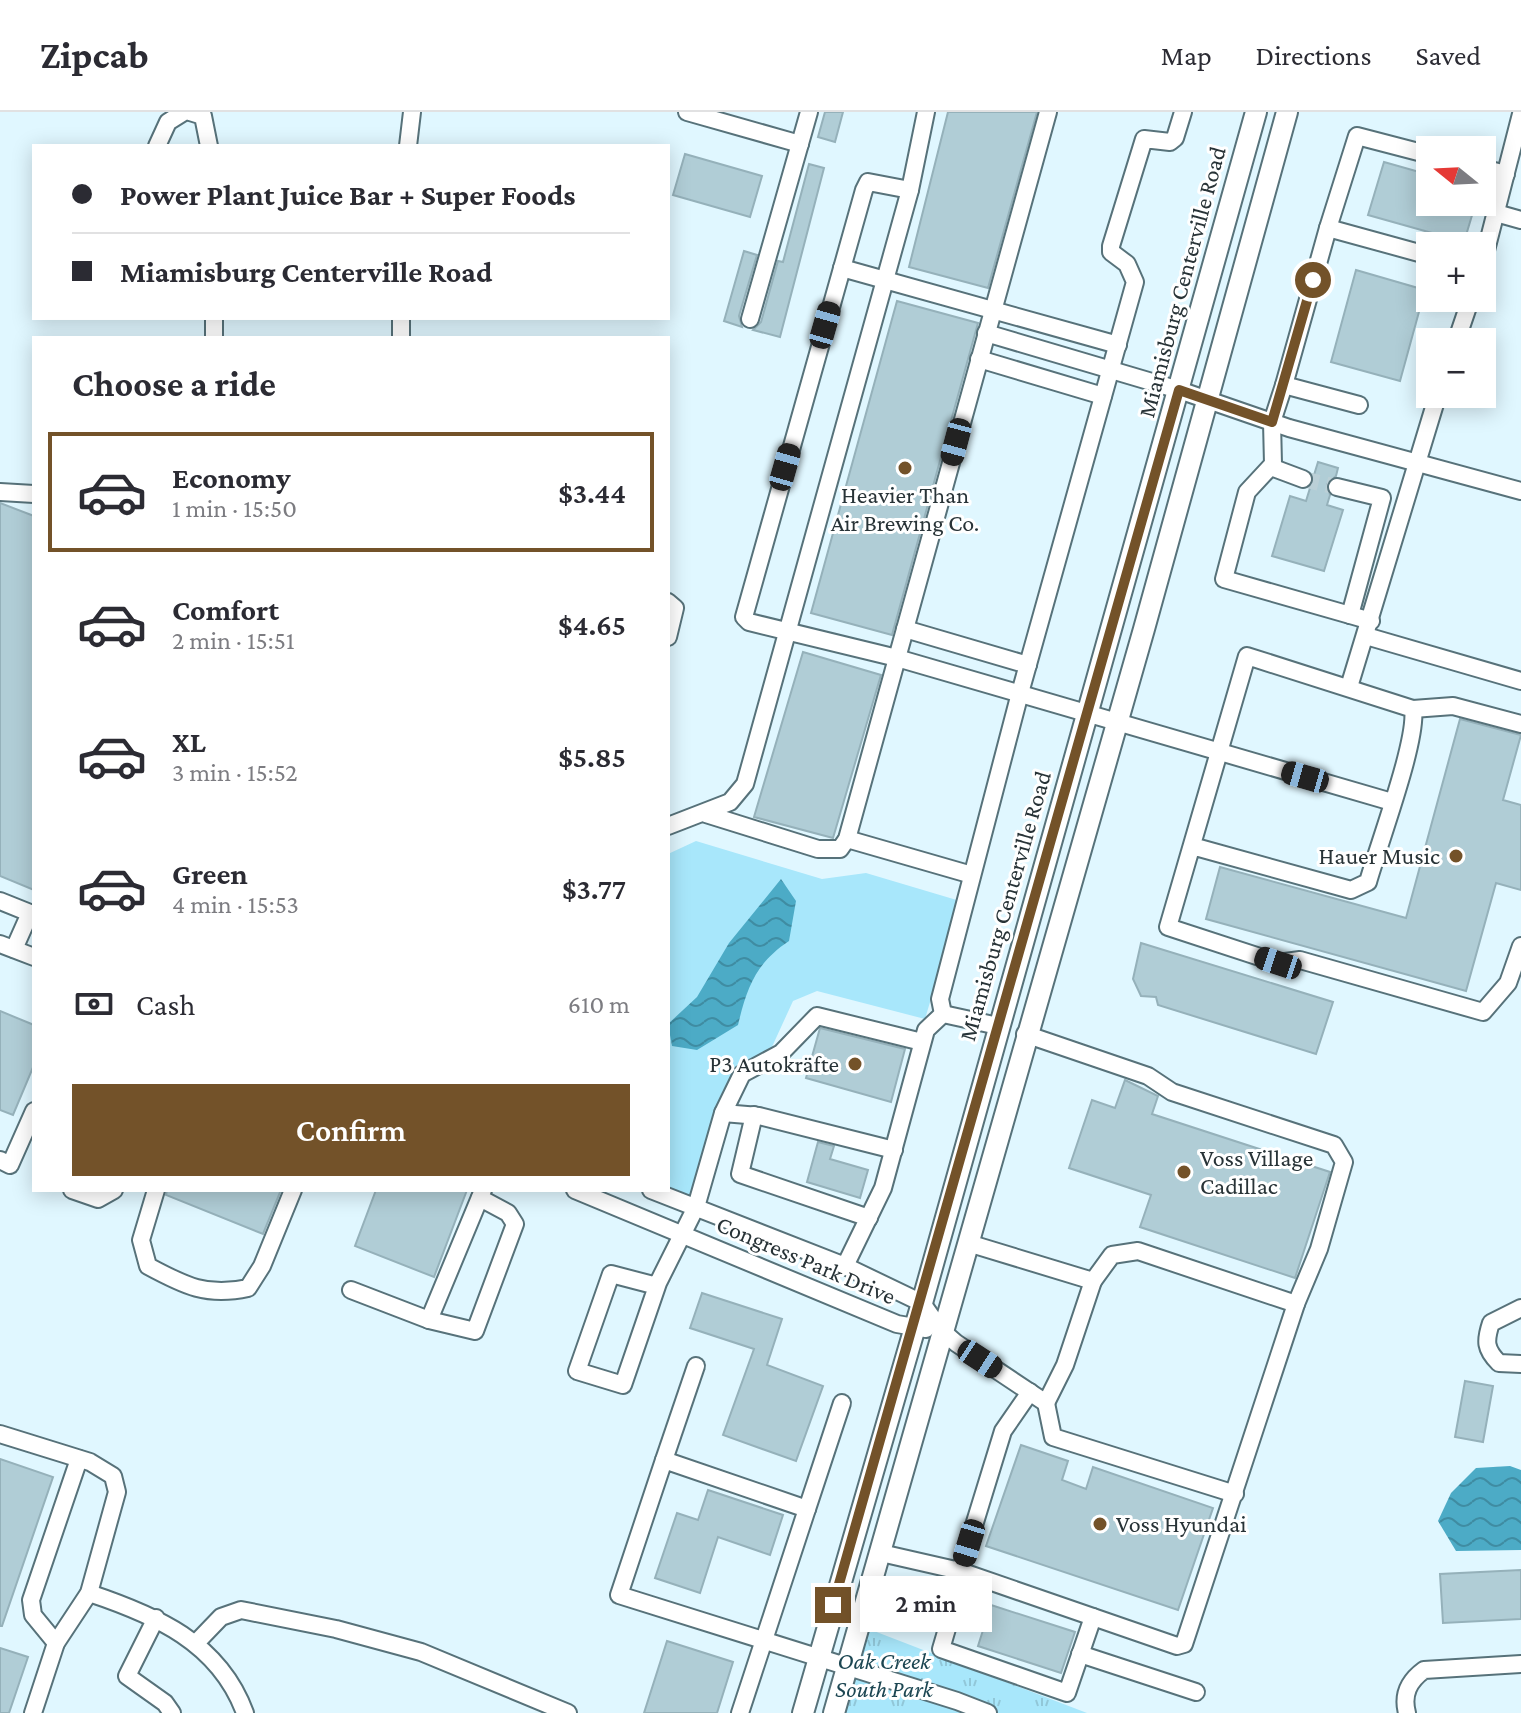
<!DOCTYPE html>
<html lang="en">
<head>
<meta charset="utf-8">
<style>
  :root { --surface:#fff; --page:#f7f7f7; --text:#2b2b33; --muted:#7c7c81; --line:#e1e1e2; --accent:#735229 }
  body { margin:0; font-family:"Crimson Pro",serif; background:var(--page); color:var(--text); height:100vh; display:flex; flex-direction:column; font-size:30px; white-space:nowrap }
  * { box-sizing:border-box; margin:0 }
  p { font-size:26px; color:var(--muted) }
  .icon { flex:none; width:44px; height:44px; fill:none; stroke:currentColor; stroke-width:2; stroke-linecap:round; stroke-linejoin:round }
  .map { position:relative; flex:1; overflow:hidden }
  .panel { position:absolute; left:32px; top:224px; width:638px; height:856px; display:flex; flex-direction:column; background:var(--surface); border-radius:0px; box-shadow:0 4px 20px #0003 }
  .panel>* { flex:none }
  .guide { position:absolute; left:32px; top:32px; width:638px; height:176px; border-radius:0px; box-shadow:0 4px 20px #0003; display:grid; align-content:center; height:176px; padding:0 40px; background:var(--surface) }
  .needle { width:52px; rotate:288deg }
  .fabs { position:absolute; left:1416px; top:24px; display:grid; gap:16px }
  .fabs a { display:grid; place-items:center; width:80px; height:80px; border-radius:0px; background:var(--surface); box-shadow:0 4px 20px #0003; font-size:40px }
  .end { position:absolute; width:36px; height:36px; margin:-18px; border:10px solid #735229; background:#fff; box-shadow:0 0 0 4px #fff }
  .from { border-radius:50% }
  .bubble { position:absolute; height:56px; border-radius:0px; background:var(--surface); box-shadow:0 4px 20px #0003; font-size:26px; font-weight:600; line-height:56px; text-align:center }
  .car { position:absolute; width:24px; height:48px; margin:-24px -12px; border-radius:10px; box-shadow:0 0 6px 2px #0007; background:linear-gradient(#222 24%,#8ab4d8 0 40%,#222 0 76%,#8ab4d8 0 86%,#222 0) }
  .guide b { display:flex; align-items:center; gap:28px; height:76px; font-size:30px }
  .guide b+b { border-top:2px solid var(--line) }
  .guide i { width:20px; height:20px; background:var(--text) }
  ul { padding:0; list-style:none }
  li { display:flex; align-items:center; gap:24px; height:120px; margin:0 16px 12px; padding:0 24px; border:4px solid transparent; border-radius:0px }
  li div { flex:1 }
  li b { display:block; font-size:30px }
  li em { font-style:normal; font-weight:600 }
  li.selected { border-color:var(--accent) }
  li>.icon { width:72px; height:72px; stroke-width:1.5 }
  h2 { padding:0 40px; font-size:36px; line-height:96px }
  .pay { display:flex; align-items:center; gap:20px; height:88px; padding:0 40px; font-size:30px }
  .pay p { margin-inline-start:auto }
  .button { display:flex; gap:16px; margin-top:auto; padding:16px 40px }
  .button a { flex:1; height:92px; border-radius:0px; background:var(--accent); color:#fff; font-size:32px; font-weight:600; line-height:92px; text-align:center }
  header { display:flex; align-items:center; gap:48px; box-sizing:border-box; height:112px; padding:0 40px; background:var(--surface); border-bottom:2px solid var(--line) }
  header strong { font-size:38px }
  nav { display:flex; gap:44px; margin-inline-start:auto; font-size:28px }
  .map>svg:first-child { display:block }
  .green { fill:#a8e7fb }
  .park { fill:url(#park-tufts) }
  .water { fill:url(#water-waves) }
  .building { fill:#b0cdd6; stroke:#95b1ba; stroke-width:2 }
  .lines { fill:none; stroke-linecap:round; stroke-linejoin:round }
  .minor-tunnel { stroke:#bbd0d7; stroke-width:16; stroke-dasharray:16 8; stroke-linecap:butt }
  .minor-casing { stroke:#57727a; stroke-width:20 }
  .major-casing { stroke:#57727a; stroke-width:24 }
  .minor { stroke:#fff; stroke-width:16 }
  .major { stroke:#fff; stroke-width:20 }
  .route { stroke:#735229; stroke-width:10 }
  .poi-dot { fill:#735229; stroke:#fff; stroke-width:3 }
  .labels { text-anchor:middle; stroke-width:6; stroke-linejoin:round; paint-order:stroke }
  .street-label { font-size:24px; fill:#283337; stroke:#fff }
  .poi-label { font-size:24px; fill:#283337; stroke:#fff; text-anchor:end }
  .park-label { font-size:24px; font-style:italic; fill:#1c4652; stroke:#fff }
</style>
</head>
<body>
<header>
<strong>Zipcab</strong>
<nav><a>Map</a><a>Directions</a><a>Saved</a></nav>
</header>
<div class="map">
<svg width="1521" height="1601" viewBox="0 0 1521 1601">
  <defs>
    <pattern id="park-tufts" width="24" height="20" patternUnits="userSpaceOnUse" patternTransform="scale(2)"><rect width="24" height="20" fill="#a8e7fb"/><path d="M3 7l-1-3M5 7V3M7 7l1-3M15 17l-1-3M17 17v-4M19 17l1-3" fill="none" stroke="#91c7d8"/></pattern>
    <pattern id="water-waves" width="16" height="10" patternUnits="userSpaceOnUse" patternTransform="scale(2)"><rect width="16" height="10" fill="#4cabc6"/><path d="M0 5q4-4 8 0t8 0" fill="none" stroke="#3f8ca2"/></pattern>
  </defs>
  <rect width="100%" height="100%" fill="#e0f7ff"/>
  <polygon class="green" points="696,729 822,767 866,761 960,789 925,907 817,879 793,889 771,937 735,957 696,1095 668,1078 668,742"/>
  <polygon class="park" points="861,1514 1087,1601 834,1601"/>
  <g class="water">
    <path d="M781,767L796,789L789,829C756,851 747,875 738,913L697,938L672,934L668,912L697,885L729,831Z"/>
    <polygon points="1510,1354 1521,1358 1521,1438 1456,1439 1438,1409 1451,1381 1476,1356"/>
  </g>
  <g class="building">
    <polygon points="825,0 843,0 835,30 818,25"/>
    <polygon points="948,0 1037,0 988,176 909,155"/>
    <polygon points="685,42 762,64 750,105 673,83"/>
    <polygon points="1384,50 1430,63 1430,90 1476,90 1464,130 1368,103"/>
    <polygon points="809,52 824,56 780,225 753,218 761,210 778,149 783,150"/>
    <polygon points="744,139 757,143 739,204 742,215 724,209"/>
    <polygon points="1356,158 1425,178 1400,269 1331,250"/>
    <polygon points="897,189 978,211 892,523 811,501"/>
    <polygon points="1318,350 1338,356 1336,364 1327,372 1330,383 1327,393 1343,398 1324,459 1272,444 1290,384 1306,389"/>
    <polygon points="0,391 34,404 34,778 0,764"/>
    <polygon points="803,540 881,563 833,726 754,705"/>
    <polygon points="1460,607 1521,623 1503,688 1521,693 1521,778 1496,771 1466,879 1206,807 1220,755 1406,806"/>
    <polygon points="1141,831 1333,890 1316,942 1158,893 1156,885 1141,884 1133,867"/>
    <polygon points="0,899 34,913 34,953 13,1003 0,998"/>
    <polygon points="820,916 905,937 891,990 806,966"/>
    <polygon points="1125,968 1158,984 1152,1002 1330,1060 1295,1166 1140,1115 1151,1083 1069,1056 1092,988 1115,996"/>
    <polygon points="818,1030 834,1034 830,1047 868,1058 860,1086 807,1070"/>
    <polygon points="167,1078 281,1078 263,1122 166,1083"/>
    <polygon points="376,1078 467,1078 434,1165 355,1134"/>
    <polygon points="702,1181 782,1207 767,1253 823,1274 796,1349 723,1323 754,1237 690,1216"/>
    <polygon points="1465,1269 1493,1274 1483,1330 1455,1325"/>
    <polygon points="1021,1333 1068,1349 1062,1368 1086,1377 1093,1355 1213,1396 1178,1498 986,1434"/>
    <polygon points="0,1347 53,1365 2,1514 0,1514"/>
    <polygon points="708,1378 783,1403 770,1443 718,1425 700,1481 655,1466 677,1401 698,1408"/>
    <polygon points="1521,1458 1521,1507 1443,1511 1440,1462"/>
    <polygon points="991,1493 1075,1520 1061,1561 978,1534"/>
    <polygon points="667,1529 733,1550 717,1601 644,1601"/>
    <polygon points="0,1536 28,1545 9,1601 0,1601"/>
  </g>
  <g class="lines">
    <polyline class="minor-tunnel" points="1303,367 1337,375"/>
    <defs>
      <g id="minor">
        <polyline points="190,0 203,4 209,34"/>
        <polyline points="687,0 800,32"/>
        <polyline points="157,34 168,10 184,0"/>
        <polyline points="408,34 412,0"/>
        <polyline points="1430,43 1357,24 1328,116 1430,144"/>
        <polyline points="1482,56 1506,62"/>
        <polyline points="910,78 868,70 864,78 744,505 749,510 897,546 1392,690"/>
        <polyline points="1496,101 1521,108"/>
        <polyline points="1328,116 1284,273 1359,293"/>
        <polyline points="1482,154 1521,2"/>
        <polyline points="842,156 1118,233"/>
        <polyline points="750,207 809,0"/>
        <polyline points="986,221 1179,278 1289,316 1521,379"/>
        <polyline points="214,226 214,206"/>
        <polyline points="401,226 401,206"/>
        <polyline points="1456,230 1471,186"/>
        <polyline points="979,247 1103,284"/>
        <polyline points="1284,273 1272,310 1273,352 1247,380 1224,467 1371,509"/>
        <polyline points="1271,355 1303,367"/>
        <polyline points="1337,375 1382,386 1350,503"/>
        <polyline points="0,380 34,382"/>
        <polyline points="668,490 675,496 668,525"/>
        <polyline points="905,517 1028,553"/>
        <polyline points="1366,524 1521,569"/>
        <polyline points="1349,575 1438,282"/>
        <polyline points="1413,597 1453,594 1521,612"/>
        <polyline points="706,702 818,737 840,737 847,727 1048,0"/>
        <polyline points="668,714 730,690 745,672 910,78 926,0"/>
        <polyline points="847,727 972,763"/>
        <path d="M1192,734L1351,778L1368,770C1378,734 1418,628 1413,597L1247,544L1168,815L1278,851L1300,848L1483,900L1508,871L1521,834"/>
        <polyline points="0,789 30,801 14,837"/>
        <polyline points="0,832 34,845"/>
        <polyline points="943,902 940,887 1020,581 1135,170 1127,152 1111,140 1111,134 1144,27 1170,30 1175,26 1183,0"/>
        <polyline points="723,1001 759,1004 894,1038"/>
        <polyline points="754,1003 740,1062 869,1106"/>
        <polyline points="0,1048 10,1053 34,999"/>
        <polyline points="72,1078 98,1087 114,1078"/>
        <path d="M156,1078L141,1128L148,1154C185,1174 207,1185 248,1176L262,1154L293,1078"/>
        <polyline points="575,1078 897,1212 926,1217"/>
        <polyline points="651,1078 845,1154 922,1191 941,1218 956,1231 1046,1291 1053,1325 1235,1382"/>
        <polyline points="968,1131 1093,1169 1112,1143 1138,1139 1296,1192"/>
        <polyline points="845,1154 883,1076 926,918 943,902 998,914"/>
        <polyline points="657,1174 611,1162 577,1259 623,1273 657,1174 658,1171 696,1095 723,1001 742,962 781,941 817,904 922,930"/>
        <polyline points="351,1178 429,1208 483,1078"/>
        <path d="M1521,1196L1491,1211C1485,1229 1485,1237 1499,1251L1521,1252"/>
        <polyline points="429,1208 475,1219 515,1112 508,1101 480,1086"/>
        <polyline points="1030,1280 1003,1319 960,1459 959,1476 941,1537 1067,1581 1093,1505"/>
        <polyline points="1046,1291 1065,1253 1093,1169"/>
        <polyline points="0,1322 90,1350 113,1364 117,1380 89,1481 56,1531 33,1601"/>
        <polyline points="664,1348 696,1254"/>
        <polyline points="807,1397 842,1291"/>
        <polyline points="881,1441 960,1459 1177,1534 1184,1532 1296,1192 1319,1137 1344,1050 1334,1033 1172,980 1148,964 1025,922"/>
        <path d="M89,1481C155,1503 219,1530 245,1601"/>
        <polyline points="156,1506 127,1564 165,1591 172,1601"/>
        <polyline points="56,1531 33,1503 31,1488 79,1347"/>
        <polyline points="196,1531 221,1505 241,1498 336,1517 421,1540 568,1601"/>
        <polyline points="1080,1542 1196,1580"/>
        <polyline points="740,1601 807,1397 664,1348 619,1483 957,1589 988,1601"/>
        <path d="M1407,1601C1402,1582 1409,1569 1424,1558L1521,1552"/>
      </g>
      <g id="major">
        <polyline points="803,1601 922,1191 1256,0"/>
        <polyline points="834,1601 1144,517 1287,0"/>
      </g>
    </defs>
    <use href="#minor" class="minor-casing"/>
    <use href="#major" class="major-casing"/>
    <use href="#minor" class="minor"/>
    <use href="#major" class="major"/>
  </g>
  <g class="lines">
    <polyline class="route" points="833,1493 1179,278 1272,310 1313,168"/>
  </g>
  <g class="poi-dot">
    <circle cx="905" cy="356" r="8"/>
    <circle cx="1456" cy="744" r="8"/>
    <circle cx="855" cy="952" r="8"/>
    <circle cx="1184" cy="1060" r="8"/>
    <circle cx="1100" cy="1412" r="8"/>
  </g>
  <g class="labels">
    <g class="street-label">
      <text transform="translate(1182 170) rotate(-75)" y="8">Miamisburg Centerville Road</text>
      <text transform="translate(1005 794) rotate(-74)" y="8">Miamisburg Centerville Road</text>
      <text transform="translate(806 1148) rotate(23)" y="8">Congress Park Drive</text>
    </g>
    <g class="poi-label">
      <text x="905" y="391" text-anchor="middle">Heavier Than<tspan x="905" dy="28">Air Brewing Co.</tspan></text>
      <text x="1440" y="752">Hauer Music</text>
      <text x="839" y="960">P3 Autokräfte</text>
      <text x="1200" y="1054" text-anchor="start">Voss Village<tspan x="1200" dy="28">Cadillac</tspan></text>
      <text x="1116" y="1420" text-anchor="start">Voss Hyundai</text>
    </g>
    <g class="park-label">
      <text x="884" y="1557">Oak Creek<tspan x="884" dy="28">South Park</tspan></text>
    </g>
  </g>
</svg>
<div class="fabs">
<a><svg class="needle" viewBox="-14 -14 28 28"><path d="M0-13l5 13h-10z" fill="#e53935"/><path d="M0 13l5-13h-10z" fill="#7c7c81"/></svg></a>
<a>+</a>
<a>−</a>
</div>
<i class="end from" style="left:1313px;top:168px"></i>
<i class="end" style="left:833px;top:1493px"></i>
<div class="bubble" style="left:860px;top:1464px;width:132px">2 min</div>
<i class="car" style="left:825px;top:213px;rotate:16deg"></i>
<i class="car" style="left:956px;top:330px;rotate:195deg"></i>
<i class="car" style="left:785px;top:355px;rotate:16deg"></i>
<i class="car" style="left:1305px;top:665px;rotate:286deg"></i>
<i class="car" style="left:1278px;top:851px;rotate:288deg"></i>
<i class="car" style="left:980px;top:1247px;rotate:123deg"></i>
<i class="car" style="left:969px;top:1431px;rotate:197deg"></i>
<div class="guide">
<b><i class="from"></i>Power Plant Juice Bar + Super Foods</b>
<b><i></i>Miamisburg Centerville Road</b>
</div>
<section class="panel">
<h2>Choose a ride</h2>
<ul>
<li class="selected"><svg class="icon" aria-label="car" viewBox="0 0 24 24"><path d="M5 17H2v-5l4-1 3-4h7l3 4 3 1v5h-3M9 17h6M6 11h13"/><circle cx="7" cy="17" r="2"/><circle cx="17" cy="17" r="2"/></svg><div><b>Economy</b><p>1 min · 15:50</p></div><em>$3.44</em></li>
<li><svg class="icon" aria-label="car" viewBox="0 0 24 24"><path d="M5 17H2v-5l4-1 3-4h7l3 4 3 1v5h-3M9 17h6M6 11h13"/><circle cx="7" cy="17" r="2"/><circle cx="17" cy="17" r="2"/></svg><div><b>Comfort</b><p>2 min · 15:51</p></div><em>$4.65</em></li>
<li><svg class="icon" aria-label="car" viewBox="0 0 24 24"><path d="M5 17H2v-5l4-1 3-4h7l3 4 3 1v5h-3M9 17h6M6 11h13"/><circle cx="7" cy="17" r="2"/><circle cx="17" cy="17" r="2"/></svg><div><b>XL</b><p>3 min · 15:52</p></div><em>$5.85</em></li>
<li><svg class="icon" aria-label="car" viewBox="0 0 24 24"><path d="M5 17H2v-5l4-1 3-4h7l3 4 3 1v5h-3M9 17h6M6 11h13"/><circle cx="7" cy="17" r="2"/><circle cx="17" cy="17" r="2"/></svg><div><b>Green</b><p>4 min · 15:53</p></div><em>$3.77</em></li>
</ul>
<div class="pay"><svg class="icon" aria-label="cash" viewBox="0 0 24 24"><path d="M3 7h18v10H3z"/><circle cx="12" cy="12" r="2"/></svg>Cash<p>610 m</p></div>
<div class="button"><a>Confirm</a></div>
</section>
</div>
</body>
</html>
